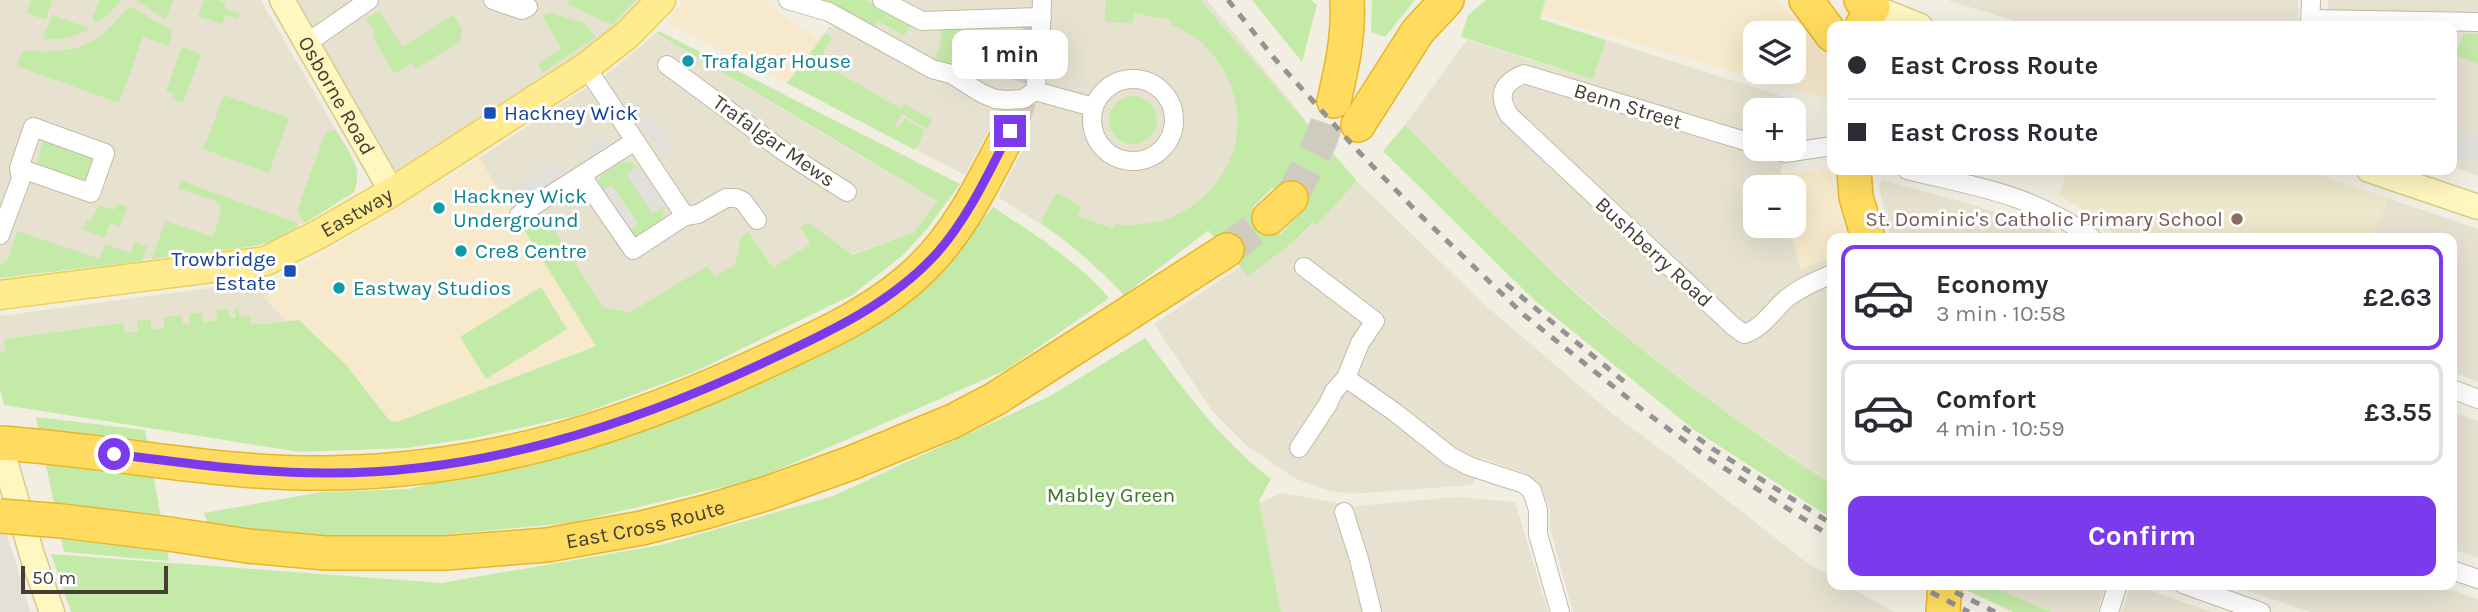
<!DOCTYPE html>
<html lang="en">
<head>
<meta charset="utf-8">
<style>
  :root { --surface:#fff; --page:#f7f7f7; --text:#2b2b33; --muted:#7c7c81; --line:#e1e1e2; --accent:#7c3aed }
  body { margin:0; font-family:Karla,sans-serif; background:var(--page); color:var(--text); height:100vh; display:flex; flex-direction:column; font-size:26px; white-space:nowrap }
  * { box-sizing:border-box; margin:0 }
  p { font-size:23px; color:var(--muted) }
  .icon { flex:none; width:38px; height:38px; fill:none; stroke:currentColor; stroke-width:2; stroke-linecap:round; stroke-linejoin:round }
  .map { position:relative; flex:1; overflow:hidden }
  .sheet { position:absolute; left:1827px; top:233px; width:630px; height:357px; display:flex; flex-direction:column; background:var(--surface); border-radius:14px; box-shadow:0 7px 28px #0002 }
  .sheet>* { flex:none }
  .guide { position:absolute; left:1827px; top:21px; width:630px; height:154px; border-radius:14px; box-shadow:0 7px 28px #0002; display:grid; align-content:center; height:154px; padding:0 21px; background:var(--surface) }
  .buttons { position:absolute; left:1743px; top:21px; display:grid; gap:14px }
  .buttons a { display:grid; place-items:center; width:63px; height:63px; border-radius:14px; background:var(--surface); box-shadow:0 7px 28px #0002; font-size:35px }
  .scale { position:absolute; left:21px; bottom:18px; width:147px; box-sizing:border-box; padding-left:7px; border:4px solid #443f32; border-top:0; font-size:19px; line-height:24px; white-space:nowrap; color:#443f32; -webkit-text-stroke:5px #fff; paint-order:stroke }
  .end { position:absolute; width:32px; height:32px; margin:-16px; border:9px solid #7c3aed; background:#fff; box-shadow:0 0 0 4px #fff }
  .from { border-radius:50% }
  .bubble { position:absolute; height:49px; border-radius:14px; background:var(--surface); box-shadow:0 7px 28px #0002; font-size:23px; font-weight:700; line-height:49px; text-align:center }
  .guide b { display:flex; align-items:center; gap:24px; height:66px; font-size:26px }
  .guide b+b { border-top:2px solid var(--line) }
  .guide i { width:18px; height:18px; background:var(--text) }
  ul { padding:12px 0 0; list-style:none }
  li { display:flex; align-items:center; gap:21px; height:105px; margin:0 14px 10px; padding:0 7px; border:4px solid var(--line); border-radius:14px }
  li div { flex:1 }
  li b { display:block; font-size:26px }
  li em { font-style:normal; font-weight:700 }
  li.current { border-color:var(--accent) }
  li>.icon { width:63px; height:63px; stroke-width:1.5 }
  .action { display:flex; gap:14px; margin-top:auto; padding:14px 21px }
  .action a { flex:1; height:80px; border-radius:14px; background:var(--accent); color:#fff; font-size:28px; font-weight:700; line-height:80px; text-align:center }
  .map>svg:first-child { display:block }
  .residential { fill:#e7e2d0 }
  .commercial { fill:#f7e9cb; fill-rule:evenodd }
  .industrial { fill:#e4e0d8 }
  .education { fill:#ede7cb }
  .green { fill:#c4eaa8; fill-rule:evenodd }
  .parking { fill:#e2e0db }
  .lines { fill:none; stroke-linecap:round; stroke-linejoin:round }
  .highway-tunnel { stroke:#cfccbf; stroke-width:33; stroke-dasharray:33 17; stroke-linecap:butt }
  .street-casing { stroke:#c1bba7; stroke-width:20 }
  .secondary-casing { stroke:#d5cb8e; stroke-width:27 }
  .primary-casing { stroke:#ebcf58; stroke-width:31 }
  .highway-casing { stroke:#e7b628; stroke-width:36 }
  .street { stroke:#fff; stroke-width:18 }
  .secondary { stroke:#fff7bf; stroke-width:24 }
  .primary { stroke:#ffec8e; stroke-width:28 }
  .highway { stroke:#ffdc60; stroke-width:33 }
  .rail { stroke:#939393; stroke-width:5; stroke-dasharray:9 9; stroke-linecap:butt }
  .highway-bridge-casing { stroke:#e7b628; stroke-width:36; stroke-linecap:butt }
  .highway-bridge { stroke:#ffdc60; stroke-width:33 }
  .route { stroke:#7c3aed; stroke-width:9 }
  .culture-dot { fill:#0f9aa8; stroke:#fff; stroke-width:2.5 }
  .transit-dot { fill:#1a4fb4; stroke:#fff; stroke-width:2.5 }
  .education-dot { fill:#8d6e63; stroke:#fff; stroke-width:2.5 }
  .labels { text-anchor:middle; stroke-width:6; stroke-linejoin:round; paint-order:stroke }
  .culture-label { font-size:21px; fill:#0d838f; stroke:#fff; text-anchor:start }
  .street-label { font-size:21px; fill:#443f32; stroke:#fff }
  .transit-label { font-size:21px; fill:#164399; stroke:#fff; text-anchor:start }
  .education-label { font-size:21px; fill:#785e54; stroke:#fff; text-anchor:end }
  .park-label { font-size:21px; fill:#3a7923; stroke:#fff }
</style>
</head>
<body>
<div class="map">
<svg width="2478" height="612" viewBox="0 0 2478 612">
  <rect width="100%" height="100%" fill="#f2efe2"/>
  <g class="residential">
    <polygon points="0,0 261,0 357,167 358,176 354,192 274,241 255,246 0,278"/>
    <polygon points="294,0 643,0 627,18 559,73 411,168 397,170 387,163"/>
    <polygon points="865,0 1207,0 1305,119 1246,202 1124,295 1096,266 1064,239 998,197 1024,148 1027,137 992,124 965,175 787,83 829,27 874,27 878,21 904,36 911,25"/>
    <polygon points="1947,0 2298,0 2299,26 2031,26"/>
    <polygon points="2328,0 2478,0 2478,176 2452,166 2452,26 2328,26"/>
    <polygon points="656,33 852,151 937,201 914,232 596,345 479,158 610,72"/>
    <polygon points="1467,40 1593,79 1606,40 1803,103 1794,132 1794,110 1755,110 1755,149 1788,149 1778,181 1779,187 1755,187 1755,226 1789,226 1801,269 1832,257 1832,485 1707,399 1628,338 1523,245 1405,125"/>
    <polygon points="1882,180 1970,204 2050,229 2062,238 1890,238 1879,186"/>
    <polygon points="1357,181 1485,305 1609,411 1687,469 1809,564 1832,577 1832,584 1846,585 1894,612 1573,612 1549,525 1550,510 1541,488 1524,473 1481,458 1473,485 1350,494 1326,490 1294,478 1246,445 1213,412 1154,324 1241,266 1248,275 1292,243 1314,223 1316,226"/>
    <polygon points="2388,198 2478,229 2478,382 2452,372 2452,238 2372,238"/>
    <polygon points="261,281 270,292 264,297 287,321 0,356 0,316"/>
    <polygon points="2452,412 2478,421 2478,558 2452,549"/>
    <polygon points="1282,493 1355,506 1457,497 1515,502 1548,612 1281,612 1259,503"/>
    <polygon points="2131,584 2135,585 2212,612 2122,612"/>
    <polygon points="1988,585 2106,585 2097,612 2051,612"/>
    <polygon points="2230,585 2438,585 2478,599 2478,612 2311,612"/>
  </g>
  <g class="commercial">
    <polygon points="684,0 762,0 820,41 787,83 666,22"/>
    <path d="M1488,0H1776L1814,35L1827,56L1832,82V100ZM1755,33H1794V72H1755Z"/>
    <polygon points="479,158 596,345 397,422 389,420 346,365 299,320 287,321 264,297 270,292 266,288"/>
    <polygon points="1830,169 1846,238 1832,238 1832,257 1801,270 1789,226 1794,226 1794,187 1779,187 1778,181 1780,174"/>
  </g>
  <polygon class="industrial" points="0,515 16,563 30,612 0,612"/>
  <polygon class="education" points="2068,170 2304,170 2388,198 2372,238 2121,238 2074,204 2058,195"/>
  <g class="green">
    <polygon points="31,0 52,0 46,20 26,13"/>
    <polygon points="99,0 121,0 106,17 96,22 92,20"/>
    <polygon points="136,0 173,0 166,20"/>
    <polygon points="204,0 218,0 226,3 224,8 240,14 238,19 226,15 222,24 198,16"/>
    <polygon points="570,0 636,0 612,25 566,3"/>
    <polygon points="814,0 865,0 911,25 904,36 878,21 875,27 837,7"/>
    <path d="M1106,0H1200L1357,181L1316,226L1313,223L1292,243L1248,276L1208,230L1124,295C1098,268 1071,244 1040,222L1057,193L1082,207L1078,216L1113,229L1115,224C1219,236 1280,118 1203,44C1194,35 1182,30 1170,24L1172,20L1134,13L1133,23L1105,22ZM1272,188L1299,215L1280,234L1253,207Z"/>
    <polygon points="1252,0 1311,0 1317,5 1302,62"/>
    <polygon points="1372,0 1415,0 1385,37 1371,32"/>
    <polygon points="1486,0 1545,0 1540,19 1606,40 1593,79 1461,37 1468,15"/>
    <path d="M131,7L171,30L172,35L168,46L143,37L119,103L17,66L22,52L24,51C56,52 83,53 107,30C115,23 122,13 131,7Z"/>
    <polygon points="379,11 403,47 453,15 462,29 460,41 416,69 412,62 394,74 372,36 375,33 366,19"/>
    <polygon points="551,13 584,23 596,37 542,73 538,64 561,48 542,16"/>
    <path d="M52,15L89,28C75,38 60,40 43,39Z"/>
    <polygon points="975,25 970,48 974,49 968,73 959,67 933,61 940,48 942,29"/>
    <polygon points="659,31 960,184 927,229 903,255 852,295 694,372 579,415 474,438 406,448 300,452 4,405 0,390 0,352 6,351 4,339 123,323 125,333 138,332 137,321 150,319 152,330 164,328 163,318 181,315 183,325 190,324 189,314 201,312 203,323 217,320 216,310 229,309 230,318 236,318 235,308 238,308 240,317 250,316 251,325 299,320 346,365 389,420 397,422 596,346 523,228 538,217 548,232 553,229 603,307 629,313 707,266 715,277 735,265 741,237 748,232 773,268 810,244 800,227 808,222 852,255 914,232 937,201 656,33"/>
    <polygon points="825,34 832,37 819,61 901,109 905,104 932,120 927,129 902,114 895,126 898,128 904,118 925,131 915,150 787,83"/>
    <polygon points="2463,34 2478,34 2478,64 2456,56"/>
    <polygon points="182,47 201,54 183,103 172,99 174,93 166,91"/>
    <polygon points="224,95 289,118 269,173 203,149"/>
    <circle cx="1133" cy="120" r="24"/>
    <path d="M1405,125C1477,198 1548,273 1629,339C1694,391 1763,439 1832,485V519L1693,429L1533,299L1383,151Z"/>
    <path d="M336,130C347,149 364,169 354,192L305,223L297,211L324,136L327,132Z"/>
    <polygon points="49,139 95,156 87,181 83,183 36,166 43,141"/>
    <polygon points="629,162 638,166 627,174 653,213 664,206 663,221 643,237 631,236 626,232 638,224 612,185 600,193 599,180 602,175 620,163"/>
    <polygon points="180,180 297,223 298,227 274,241 255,246 152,259 165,221 213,237 221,211 219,202 178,188"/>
    <polygon points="117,203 127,207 120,226 110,223 105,238 83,230 86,220 91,221 99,205 114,210"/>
    <path d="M993,207C1034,234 1076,260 1109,298L1006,370L757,479L570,523L377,541L209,527L204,513L322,492L408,489L579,451L760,380L903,307L940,272Z"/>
    <polygon points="17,231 100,259 105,244 130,253 135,242 147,246 142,261 0,278 0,265 8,259"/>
    <polygon points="541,287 567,329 486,379 460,337"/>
    <path d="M1145,338C1187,393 1216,436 1271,479L1259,501L1281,612H71L51,554L441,583L661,545L833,496L1050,396Z"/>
    <polygon points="36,417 145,430 169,561 64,552"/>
    <polygon points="1967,585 1988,585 2051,612 2013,612 1966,590"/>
  </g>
  <g class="parking">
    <polygon points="652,115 673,147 661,155 640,122"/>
    <polygon points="2452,129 2478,138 2478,164 2452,156"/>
    <polygon points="601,134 611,147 593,158 585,144"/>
    <polygon points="557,160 567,176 514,210 504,194"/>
    <polygon points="638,166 664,206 653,214 626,174"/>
    <polygon points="611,185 638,225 626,232 600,193"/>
  </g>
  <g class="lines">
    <g class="highway-tunnel">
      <polyline points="1010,131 1033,59 1040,29"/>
      <polyline points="1291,198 1321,140 1334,101"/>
      <polyline points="1227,250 1269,218"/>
    </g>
    <defs>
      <g id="street">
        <polyline points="493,0 522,10 528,7"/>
        <polyline points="788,0 829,12 932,69 951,74 981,93 995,99 1007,100 1023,99 1035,91 1093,107"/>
        <polyline points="882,0 922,21 1042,17"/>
        <polyline points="2311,19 2478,22"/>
        <polyline points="2310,26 2311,0"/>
        <polyline points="307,43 369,0"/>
        <polyline points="667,65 786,153 847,192"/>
        <circle cx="1133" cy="120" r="41"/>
        <polyline points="1035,91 1040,51 1042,0"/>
        <path d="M1755,144L1524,74C1502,83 1497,95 1509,115L1733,326L1744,334C1762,329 1773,310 1787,298C1801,287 1816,281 1832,274"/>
        <polyline points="1772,149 1785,153 1832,146"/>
        <path d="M1907,170C1977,187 2032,194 2092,238"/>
        <polyline points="582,176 633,250 685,216 586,67"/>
        <polyline points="519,215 635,141"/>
        <polyline points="685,216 698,214 726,198 736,198 743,201 757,220"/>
        <polyline points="0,235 21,179 19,168 33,127 105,153 91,193 19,168"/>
        <polyline points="1346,378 1396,413 1450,456 1469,466 1524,484 1532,491 1538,510 1538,534 1560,612"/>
        <polyline points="2452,389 2478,399"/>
        <polyline points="1299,448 1328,404 1334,391 1346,378 1360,343 1375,321 1304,267"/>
        <polyline points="1344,512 1359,559 1372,612"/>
        <polyline points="2452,570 2478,579"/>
        <polyline points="2183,584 2261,612"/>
        <polyline points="2109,612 2118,584"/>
      </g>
      <g id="secondary">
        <path id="s1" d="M282,0L392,192"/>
        <polyline points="1873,7 1920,26"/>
        <polyline points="2369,170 2478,207"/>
        <polyline points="0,443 32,555 52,612"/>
      </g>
      <g id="primary">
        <path id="s2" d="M0,295L266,261L319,234L392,192L586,67L628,34L661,0"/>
      </g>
      <g id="highway">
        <polyline points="1806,0 1832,35"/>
        <polyline points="1861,0 1873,7 1862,26"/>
        <path d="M1334,101C1342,67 1349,35 1347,0"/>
        <polyline points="1358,125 1418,31 1447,0"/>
        <polyline points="1854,170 1856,197 1868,238"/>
        <polyline points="1269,218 1291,198"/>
        <path d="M0,443C109,450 219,475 328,473C489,471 627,427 771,359C824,335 879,310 921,269C961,231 985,178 1010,131"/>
        <path id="s3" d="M169,534L248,546L325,553H445L547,545L642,528L705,512L765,494L851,463L953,421L995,399L1227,250"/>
        <polyline points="1943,612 1945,584"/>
      </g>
    </defs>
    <use href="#street" class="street-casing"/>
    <use href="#secondary" class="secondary-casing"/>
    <use href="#primary" class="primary-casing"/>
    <use href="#highway" class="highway-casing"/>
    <use href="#street" class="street"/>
    <use href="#secondary" class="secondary"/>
    <use href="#primary" class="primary"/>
    <use href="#highway" class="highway"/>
    <g class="rail">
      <polyline points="1228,0 1274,58 1360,153 1417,212 1524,315 1644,411 1707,457 1832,537"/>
      <polyline points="1506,284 1627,384"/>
      <polyline points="1683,427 1713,449 1832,524"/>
      <polyline points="1915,584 1969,612"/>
      <polyline points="1939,584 1995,612"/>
    </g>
    <defs>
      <polyline id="highway-bridge" points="0,516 62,521 169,534"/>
    </defs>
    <use href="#highway-bridge" class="highway-bridge-casing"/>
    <use href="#highway-bridge" class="highway-bridge"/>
  </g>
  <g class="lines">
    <path class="route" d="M114,454C184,463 255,473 325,473C479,474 626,427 763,363C825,334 890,305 937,253C968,218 989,172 1010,131"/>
  </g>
  <g class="culture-dot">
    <circle cx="688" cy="61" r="7"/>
    <circle cx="439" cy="208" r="7"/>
    <circle cx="461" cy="251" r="7"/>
    <circle cx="339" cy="288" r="7"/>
  </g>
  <g class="transit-dot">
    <rect x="483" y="106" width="14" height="14" rx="3.5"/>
    <rect x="283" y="264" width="14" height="14" rx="3.5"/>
  </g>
  <circle class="education-dot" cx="2237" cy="219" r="7"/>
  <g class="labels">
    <g class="culture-label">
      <text x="702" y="68">Trafalgar House</text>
      <text x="453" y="203">Hackney Wick<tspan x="453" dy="24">Underground</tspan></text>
      <text x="475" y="258">Cre8 Centre</text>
      <text x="353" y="295">Eastway Studios</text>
    </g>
    <g class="street-label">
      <text dy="7" stroke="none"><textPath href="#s1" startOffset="110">Osborne Road</textPath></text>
      <text transform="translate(1628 106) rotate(17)" y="7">Benn Street</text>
      <text transform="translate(774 141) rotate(35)" y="7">Trafalgar Mews</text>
      <text dy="7" stroke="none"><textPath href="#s2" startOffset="371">Eastway</textPath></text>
      <text transform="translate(1654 252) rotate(43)" y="7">Bushberry Road</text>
      <text dy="7" stroke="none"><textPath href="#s3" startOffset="480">East Cross Route</textPath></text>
    </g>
    <g class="transit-label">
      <text x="504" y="120">Hackney Wick</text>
      <text x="276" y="266" text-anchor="end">Trowbridge<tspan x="276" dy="24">Estate</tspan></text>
    </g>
    <g class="education-label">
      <text x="2223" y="226">St. Dominic's Catholic Primary School</text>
    </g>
    <g class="park-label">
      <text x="1111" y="502">Mabley Green</text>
    </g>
  </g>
</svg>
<div class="buttons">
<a><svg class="icon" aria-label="layers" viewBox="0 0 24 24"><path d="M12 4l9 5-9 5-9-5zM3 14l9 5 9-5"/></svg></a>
<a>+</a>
<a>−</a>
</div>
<div class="scale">50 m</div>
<i class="end from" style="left:114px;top:454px"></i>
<i class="end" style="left:1010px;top:131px"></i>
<div class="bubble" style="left:952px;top:30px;width:116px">1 min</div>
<div class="guide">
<b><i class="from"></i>East Cross Route</b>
<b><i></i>East Cross Route</b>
</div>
<section class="sheet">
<ul>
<li class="current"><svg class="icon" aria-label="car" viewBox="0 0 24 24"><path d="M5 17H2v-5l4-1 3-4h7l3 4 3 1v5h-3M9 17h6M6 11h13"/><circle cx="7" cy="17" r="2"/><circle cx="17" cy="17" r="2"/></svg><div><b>Economy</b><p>3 min · 10:58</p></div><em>£2.63</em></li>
<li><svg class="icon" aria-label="car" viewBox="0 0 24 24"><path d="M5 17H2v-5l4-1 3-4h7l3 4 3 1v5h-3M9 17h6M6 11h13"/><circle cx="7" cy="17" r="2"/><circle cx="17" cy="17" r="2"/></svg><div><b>Comfort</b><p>4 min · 10:59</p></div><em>£3.55</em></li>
</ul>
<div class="action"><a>Confirm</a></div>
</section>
</div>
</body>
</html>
